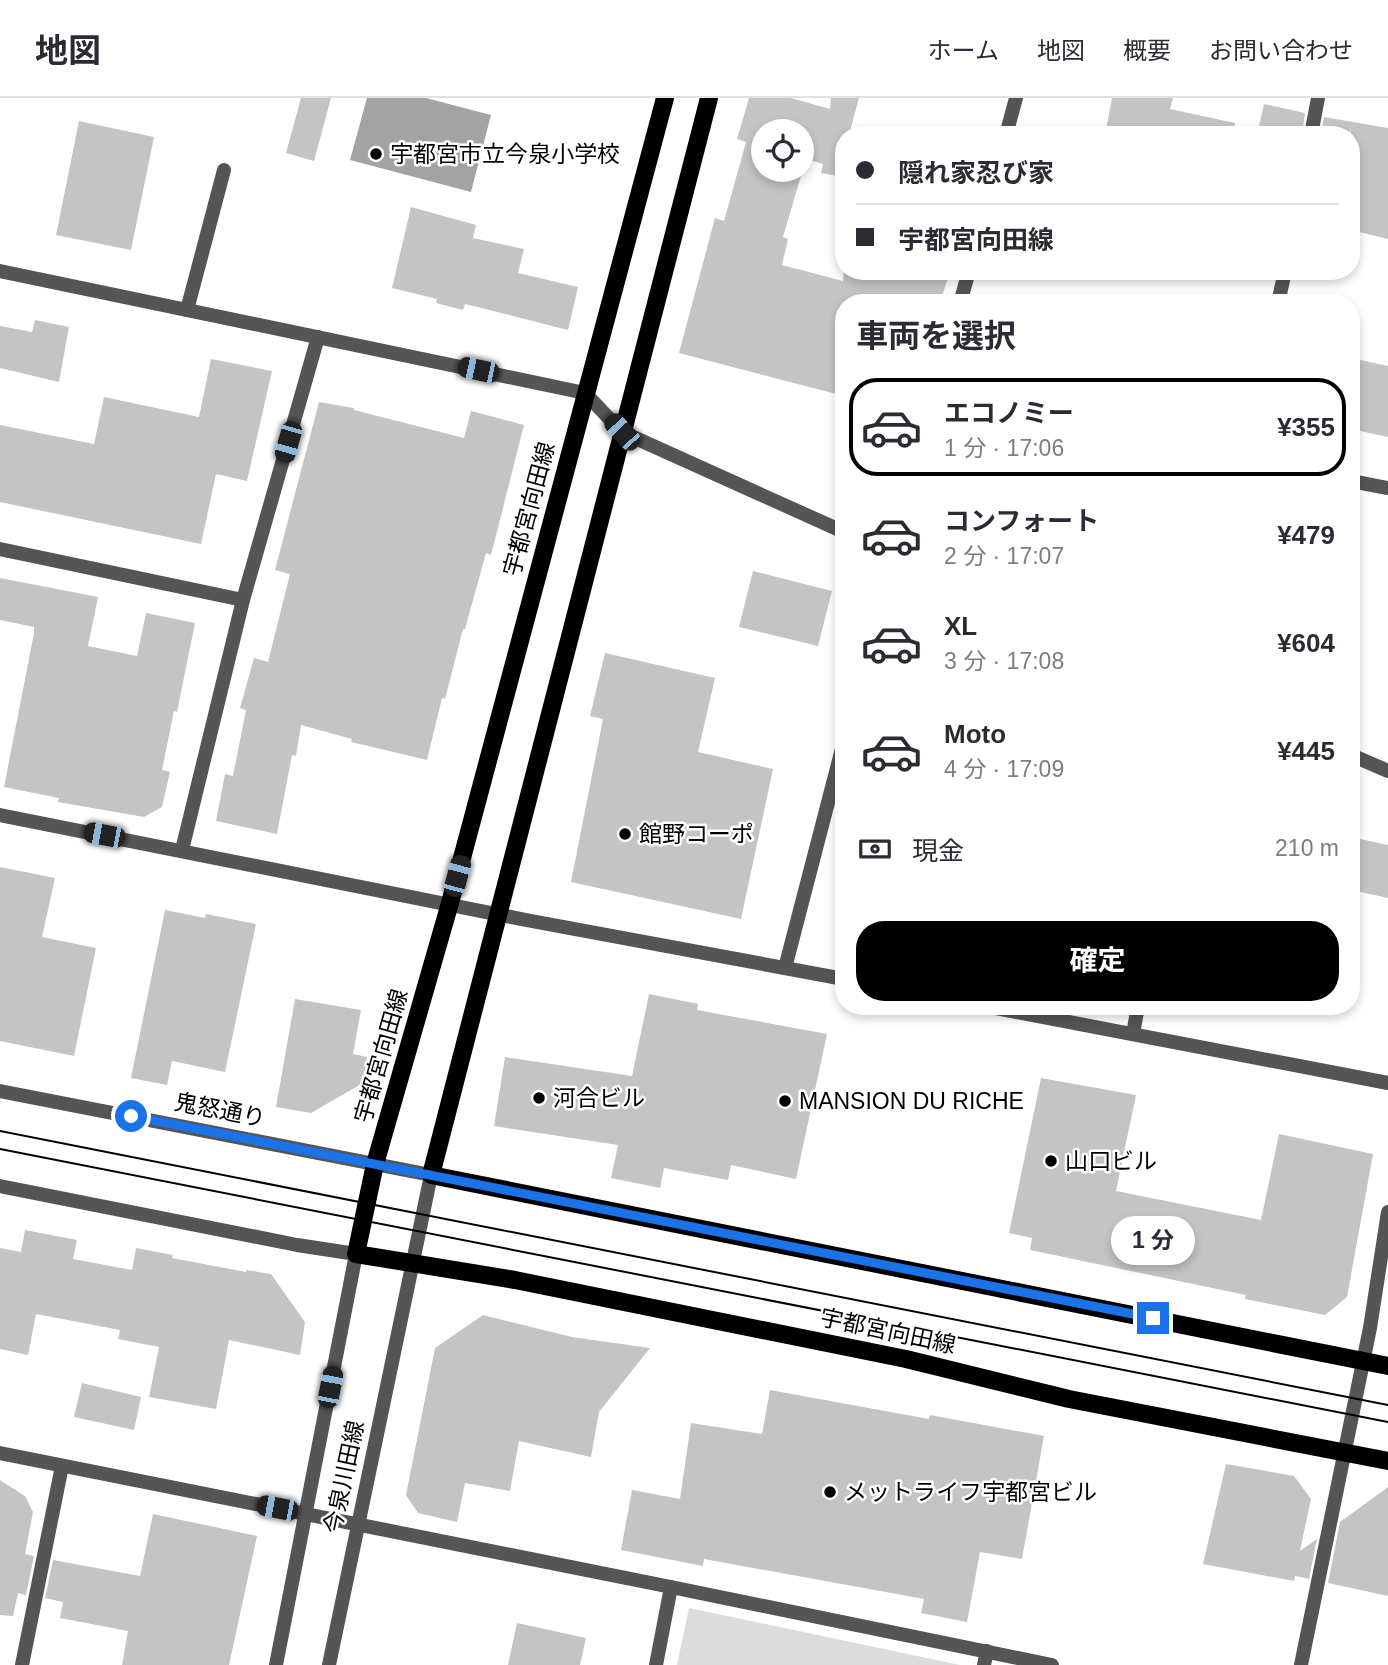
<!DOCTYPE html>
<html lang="ja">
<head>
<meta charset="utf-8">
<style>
  :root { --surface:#fff; --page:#f7f7f7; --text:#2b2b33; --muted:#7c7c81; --line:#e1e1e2; --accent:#000 }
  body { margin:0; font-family:Helvetica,"Noto Sans JP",sans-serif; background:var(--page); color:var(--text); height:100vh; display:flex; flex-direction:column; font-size:26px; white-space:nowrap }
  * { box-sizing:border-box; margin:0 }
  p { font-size:23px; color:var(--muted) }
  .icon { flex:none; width:38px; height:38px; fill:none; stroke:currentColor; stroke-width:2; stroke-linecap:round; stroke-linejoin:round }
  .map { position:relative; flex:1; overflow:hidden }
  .sheet { position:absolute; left:835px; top:196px; width:525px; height:721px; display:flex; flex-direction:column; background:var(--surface); border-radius:28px; box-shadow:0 4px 10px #0003 }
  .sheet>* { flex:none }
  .top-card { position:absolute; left:835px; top:28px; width:525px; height:154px; border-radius:28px; box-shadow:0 4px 10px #0003; display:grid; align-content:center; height:154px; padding:0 21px; background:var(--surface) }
  .fabs { position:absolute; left:751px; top:21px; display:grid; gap:14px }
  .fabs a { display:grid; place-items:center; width:63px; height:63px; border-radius:50%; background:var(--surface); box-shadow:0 4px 10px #0003; font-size:35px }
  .end { position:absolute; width:32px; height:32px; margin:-16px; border:9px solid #1a73e8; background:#fff; box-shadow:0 0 0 4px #fff }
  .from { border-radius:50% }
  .bubble { position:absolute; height:49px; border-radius:24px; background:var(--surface); box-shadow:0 4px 10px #0003; font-size:23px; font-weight:700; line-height:49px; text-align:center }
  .car { position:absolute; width:21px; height:42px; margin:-21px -10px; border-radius:9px; box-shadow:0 0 5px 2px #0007; background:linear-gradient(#222 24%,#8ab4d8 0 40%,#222 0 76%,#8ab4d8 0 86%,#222 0) }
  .top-card b { display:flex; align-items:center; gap:24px; height:66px; font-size:26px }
  .top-card b+b { border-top:2px solid var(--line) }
  .top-card i { width:18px; height:18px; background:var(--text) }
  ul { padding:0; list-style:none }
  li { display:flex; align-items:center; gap:21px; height:98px; margin:0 14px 10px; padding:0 7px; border:4px solid transparent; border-radius:28px }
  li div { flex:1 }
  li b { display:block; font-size:26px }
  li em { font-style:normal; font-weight:700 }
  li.selected { border-color:var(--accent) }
  li>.icon { width:63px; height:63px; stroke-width:1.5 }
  h2 { padding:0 21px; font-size:32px; line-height:84px }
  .pay { display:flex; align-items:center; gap:18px; height:77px; padding:0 21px; font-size:26px }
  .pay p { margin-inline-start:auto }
  .cta { display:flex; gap:14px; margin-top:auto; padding:14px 21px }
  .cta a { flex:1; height:80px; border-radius:28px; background:var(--accent); color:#fff; font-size:28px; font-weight:700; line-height:80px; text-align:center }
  header { display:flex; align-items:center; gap:42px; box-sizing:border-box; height:98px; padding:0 35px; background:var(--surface); border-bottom:2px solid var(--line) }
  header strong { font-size:33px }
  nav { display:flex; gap:38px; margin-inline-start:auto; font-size:24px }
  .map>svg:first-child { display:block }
  .green { fill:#dcdcdc }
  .water { fill:#a3a3a3 }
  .building { fill:#c4c4c4; fill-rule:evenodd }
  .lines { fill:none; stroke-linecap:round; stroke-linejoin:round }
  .minor { stroke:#555; stroke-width:14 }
  .tertiary { stroke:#555; stroke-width:14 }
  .primary { stroke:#000; stroke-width:18 }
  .tram { stroke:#000; stroke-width:2 }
  .route { stroke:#1a73e8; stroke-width:9 }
  .poi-dot { fill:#000; stroke:#fff; stroke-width:2.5 }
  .labels { text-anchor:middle; stroke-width:5; stroke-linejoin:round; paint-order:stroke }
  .poi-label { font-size:23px; fill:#000; stroke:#fff; text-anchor:start }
  .street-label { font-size:23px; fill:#000; stroke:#fff }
</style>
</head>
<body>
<header>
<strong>地図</strong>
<nav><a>ホーム</a><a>地図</a><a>概要</a><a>お問い合わせ</a></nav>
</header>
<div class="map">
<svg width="1388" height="1567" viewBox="0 0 1388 1567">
  <rect width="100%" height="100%" fill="#fff"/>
  <polygon class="green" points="689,1510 960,1567 677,1567"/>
  <polygon class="water" points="367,0 426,0 491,17 471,94 350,62"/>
  <g class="building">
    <polygon points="301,0 331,0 314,63 286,55"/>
    <path d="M749,0H791L830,11L831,0H859L849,37H844V54L837,78L821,75L823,66L806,61L783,139L788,141L782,167L843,183L844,173H950L940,205H844V298L679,255L715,120L724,123L746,44L737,41ZM763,33H802V72H763Z"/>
    <polygon points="1112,0 1173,0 1170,11 1235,25 1234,37 1105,37"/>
    <polygon points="1264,6 1305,15 1302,37 1257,37"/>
    <polygon points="1324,19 1388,30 1388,141 1351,132 1351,29 1350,37 1321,37"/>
    <polygon points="79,23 154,39 131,152 56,137"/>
    <polygon points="411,109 476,127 473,140 524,151 518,175 578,189 568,232 465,206 463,212 436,205 437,201 392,190"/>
    <polygon points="35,222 69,229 59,284 0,270 0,228 32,234"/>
    <polygon points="1351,260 1388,268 1388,339 1351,331"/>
    <polygon points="211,261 272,273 247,383 216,376 201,446 0,404 0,327 94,346 104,299 199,319"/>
    <polygon points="319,304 354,310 354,312 464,340 471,313 524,327 491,457 486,455 465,531 463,531 445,601 442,600 427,662 351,644 352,641 301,627 296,658 292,657 277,736 216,723 225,676 233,678 246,612 240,610 254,560 268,564 290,476 275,472"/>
    <polygon points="753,473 832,493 818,548 739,529"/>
    <polygon points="0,480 98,499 88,548 137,558 146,515 195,525 177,614 174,613 162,672 170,674 162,709 144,719 58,704 59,700 4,689 34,535 34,529 0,522"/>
    <polygon points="605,555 715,580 698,654 773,671 741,821 571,784 603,621 590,618"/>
    <polygon points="1351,739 1388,747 1388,800 1351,792"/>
    <polygon points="0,769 55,780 42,839 96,850 74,958 0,943"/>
    <polygon points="165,812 205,820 206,816 256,826 225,974 172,963 167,987 131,980"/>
    <polygon points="649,896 698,906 697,912 827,936 796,1081 731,1067 728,1082 664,1070 660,1090 611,1080 618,1047 494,1028 505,959 632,978"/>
    <polygon points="295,901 361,912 353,956 367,959 363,985 311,1015 276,1009"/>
    <polygon points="1041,980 1136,997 1116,1093 1261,1122 1279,1036 1373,1056 1347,1199 1325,1217 1245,1201 1246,1197 1030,1152 1032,1140 1009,1135"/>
    <polygon points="25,1132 77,1142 73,1161 132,1172 136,1150 173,1157 172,1160 246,1174 246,1172 271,1176 305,1224 300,1257 229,1242 216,1311 149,1299 159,1249 118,1241 120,1232 36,1216 28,1257 0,1251 0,1150 21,1154"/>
    <polygon points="483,1217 572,1239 650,1250 599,1314 591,1359 519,1343 510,1393 465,1385 457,1424 418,1415 406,1397 435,1250"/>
    <polygon points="82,1285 141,1299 134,1332 74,1319"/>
    <polygon points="770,1292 929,1321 930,1317 1044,1338 1022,1461 980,1454 967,1524 921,1515 924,1501 704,1461 703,1468 621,1452 632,1392 680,1401 691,1325 762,1336"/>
    <polygon points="1226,1366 1294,1378 1311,1401 1300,1453 1317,1441 1309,1481 1295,1478 1294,1483 1203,1466"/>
    <polygon points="0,1382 25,1398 33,1414 25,1456 34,1458 26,1497 18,1495 13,1518 0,1517"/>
    <polygon points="1388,1389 1388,1498 1328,1485 1340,1424"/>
    <polygon points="153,1416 257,1438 229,1567 122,1567 128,1533 60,1520 63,1504 45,1500 53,1462 140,1478"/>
    <polygon points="517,1525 586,1540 580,1567 508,1567"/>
  </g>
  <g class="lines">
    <g class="minor">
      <polyline points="1006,37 1016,0"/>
      <polyline points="960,205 969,173"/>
      <polyline points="1351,383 1388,390"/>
      <polyline points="0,451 243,502"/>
      <polyline points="0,717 526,822 844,881"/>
      <polyline points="182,752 243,502 318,239"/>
      <polyline points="785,870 844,643"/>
      <polyline points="985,908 1388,985"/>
      <polyline points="0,1355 671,1489 1052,1567"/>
      <polyline points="22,1567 62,1368"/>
      <polyline points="656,1567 671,1489"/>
      <polyline points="984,1567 987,1553"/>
      <polyline points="1301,1567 1370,1230 1388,1114"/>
    </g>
    <g class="tertiary">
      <polyline points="1311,37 1318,0"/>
      <polyline points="0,173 585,295 622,334 844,434"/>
      <polyline points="1278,205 1285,173"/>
      <polyline points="187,212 224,72"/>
      <polyline points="1351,657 1388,673"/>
      <polyline points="1133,936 1138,908"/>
      <polyline points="0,993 431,1077 329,1567"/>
      <polyline points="0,1088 297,1147 356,1156 276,1567"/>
    </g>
    <g class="primary">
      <polyline points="665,0 450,805 375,1066 356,1156 515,1182 906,1261 1069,1301 1388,1363"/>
      <polyline points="709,0 431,1077 1388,1268"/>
    </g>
    <g class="tram">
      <polyline points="0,1033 1388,1307"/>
      <polyline points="0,1051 1388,1324"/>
    </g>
  </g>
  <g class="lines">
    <polyline class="route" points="131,1018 1153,1220"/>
  </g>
  <g class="poi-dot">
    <circle cx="376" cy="56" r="7"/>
    <circle cx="625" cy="736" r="7"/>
    <circle cx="539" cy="1000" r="7"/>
    <circle cx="785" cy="1003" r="7"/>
    <circle cx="1051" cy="1063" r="7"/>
    <circle cx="830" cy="1394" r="7"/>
  </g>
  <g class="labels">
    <g class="poi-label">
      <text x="390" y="64">宇都宮市立今泉小学校</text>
      <text x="639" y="744">館野コーポ</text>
      <text x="553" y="1008">河合ビル</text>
      <text x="799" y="1011">MANSION DU RICHE</text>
      <text x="1065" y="1071">山口ビル</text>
      <text x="844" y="1402">メットライフ宇都宮ビル</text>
    </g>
    <g class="street-label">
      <text transform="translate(529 411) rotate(-75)" y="8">宇都宮向田線</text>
      <text transform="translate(381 958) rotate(-74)" y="8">宇都宮向田線</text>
      <text transform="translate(220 1012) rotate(11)" y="8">鬼怒通り</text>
      <text transform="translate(888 1233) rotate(12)" y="8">宇都宮向田線</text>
      <text transform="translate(344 1379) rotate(-78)" y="8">今泉川田線</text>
    </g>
  </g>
</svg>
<div class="fabs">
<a><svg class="icon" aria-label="locate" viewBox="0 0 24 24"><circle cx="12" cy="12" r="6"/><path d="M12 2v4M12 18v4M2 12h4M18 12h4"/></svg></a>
</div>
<i class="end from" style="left:131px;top:1018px"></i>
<i class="end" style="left:1153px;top:1220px"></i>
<div class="bubble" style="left:1111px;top:1118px;width:84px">1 分</div>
<i class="car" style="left:478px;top:272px;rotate:282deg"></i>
<i class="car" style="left:622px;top:334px;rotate:317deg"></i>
<i class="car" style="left:288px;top:344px;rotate:196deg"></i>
<i class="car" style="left:104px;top:737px;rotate:281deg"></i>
<i class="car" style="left:457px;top:778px;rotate:15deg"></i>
<i class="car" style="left:330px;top:1289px;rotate:11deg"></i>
<i class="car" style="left:277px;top:1410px;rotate:281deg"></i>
<div class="top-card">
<b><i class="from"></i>隠れ家忍び家</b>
<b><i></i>宇都宮向田線</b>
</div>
<section class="sheet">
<h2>車両を選択</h2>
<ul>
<li class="selected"><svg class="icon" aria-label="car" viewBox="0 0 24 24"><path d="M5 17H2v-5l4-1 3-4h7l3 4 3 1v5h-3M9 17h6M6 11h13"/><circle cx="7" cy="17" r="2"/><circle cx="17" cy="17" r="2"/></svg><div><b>エコノミー</b><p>1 分 · 17:06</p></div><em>¥355</em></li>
<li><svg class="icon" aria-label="car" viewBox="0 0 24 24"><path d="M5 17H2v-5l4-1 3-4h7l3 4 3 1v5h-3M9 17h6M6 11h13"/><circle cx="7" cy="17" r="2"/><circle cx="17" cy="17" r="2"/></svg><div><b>コンフォート</b><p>2 分 · 17:07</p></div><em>¥479</em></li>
<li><svg class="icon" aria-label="car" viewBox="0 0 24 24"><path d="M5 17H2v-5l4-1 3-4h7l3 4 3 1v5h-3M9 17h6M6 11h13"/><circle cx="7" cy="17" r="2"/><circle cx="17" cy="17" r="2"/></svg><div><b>XL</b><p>3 分 · 17:08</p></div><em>¥604</em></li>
<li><svg class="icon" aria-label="car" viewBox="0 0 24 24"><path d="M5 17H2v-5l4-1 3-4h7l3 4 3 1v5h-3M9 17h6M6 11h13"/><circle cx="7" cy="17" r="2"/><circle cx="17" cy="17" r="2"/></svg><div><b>Moto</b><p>4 分 · 17:09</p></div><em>¥445</em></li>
</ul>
<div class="pay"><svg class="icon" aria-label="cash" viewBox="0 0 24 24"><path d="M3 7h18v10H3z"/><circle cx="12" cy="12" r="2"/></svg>現金<p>210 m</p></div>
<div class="cta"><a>確定</a></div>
</section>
</div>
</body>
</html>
